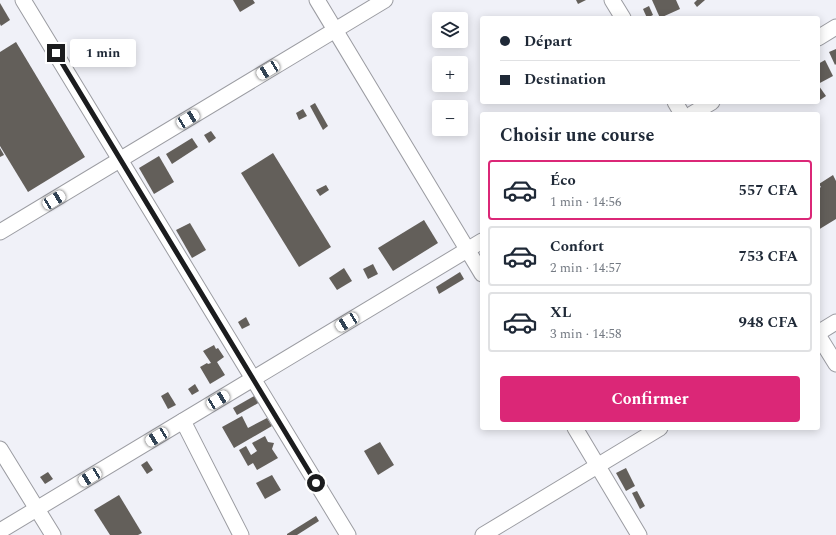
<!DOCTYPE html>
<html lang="fr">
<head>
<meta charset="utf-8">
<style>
  :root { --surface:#fff; --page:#f6f6f7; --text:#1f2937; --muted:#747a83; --line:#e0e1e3; --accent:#db2777 }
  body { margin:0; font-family:Spectral,serif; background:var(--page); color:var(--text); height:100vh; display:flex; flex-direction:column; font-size:15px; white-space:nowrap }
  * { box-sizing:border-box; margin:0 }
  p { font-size:13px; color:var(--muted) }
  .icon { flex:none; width:22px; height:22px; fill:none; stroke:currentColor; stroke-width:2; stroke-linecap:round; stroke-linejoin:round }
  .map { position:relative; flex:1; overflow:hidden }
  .panel { position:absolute; left:480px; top:112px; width:340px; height:318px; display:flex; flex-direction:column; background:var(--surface); border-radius:4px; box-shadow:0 2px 10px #0003 }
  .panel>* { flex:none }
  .top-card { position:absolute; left:480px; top:16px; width:340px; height:88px; border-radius:4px; box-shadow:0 2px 10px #0003; display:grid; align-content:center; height:88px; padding:0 20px; background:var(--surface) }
  .tools { position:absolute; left:432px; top:12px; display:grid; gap:8px }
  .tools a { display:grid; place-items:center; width:36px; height:36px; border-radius:4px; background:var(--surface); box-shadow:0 2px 10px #0003; font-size:20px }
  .end { position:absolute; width:18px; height:18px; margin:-9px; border:5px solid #1b1c1e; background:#fff; box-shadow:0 0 0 2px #fff }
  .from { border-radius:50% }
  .bubble { position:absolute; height:28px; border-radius:4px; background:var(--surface); box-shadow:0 2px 10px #0003; font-size:13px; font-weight:700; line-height:28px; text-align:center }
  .car { position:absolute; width:12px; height:24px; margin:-12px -6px; border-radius:5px; box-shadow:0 0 3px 1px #0007; background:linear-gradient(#fff 24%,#345 0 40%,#fff 0 76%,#345 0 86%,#fff 0) }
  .top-card b { display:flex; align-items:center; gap:14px; height:38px; font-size:15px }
  .top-card b+b { border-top:1px solid var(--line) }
  .top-card i { width:10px; height:10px; background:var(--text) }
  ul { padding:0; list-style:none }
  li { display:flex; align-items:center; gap:12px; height:60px; margin:0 8px 6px; padding:0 12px; border:2px solid var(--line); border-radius:4px }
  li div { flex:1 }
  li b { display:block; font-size:15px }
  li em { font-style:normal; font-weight:700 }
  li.selected { border-color:var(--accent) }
  li>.icon { width:36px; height:36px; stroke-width:1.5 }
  h2 { padding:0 20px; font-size:18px; line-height:48px }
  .action { display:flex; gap:8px; margin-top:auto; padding:8px 20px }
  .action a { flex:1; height:46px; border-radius:4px; background:var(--accent); color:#fff; font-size:16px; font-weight:700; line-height:46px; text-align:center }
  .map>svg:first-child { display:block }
  .building { fill:#635f5a }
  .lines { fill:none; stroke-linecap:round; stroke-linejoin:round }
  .minor-casing { stroke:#9b9ca2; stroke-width:17 }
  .minor { stroke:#fff; stroke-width:15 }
  .route { stroke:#1b1c1e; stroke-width:5 }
</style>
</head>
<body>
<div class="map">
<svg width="836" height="535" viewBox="0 0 836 535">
  <rect width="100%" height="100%" fill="#f0f1f8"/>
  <g class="building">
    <polygon points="233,0 253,0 255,3 240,12"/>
    <polygon points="576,0 586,0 578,4"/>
    <polygon points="652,0 676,0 680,9 660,18"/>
    <polygon points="697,0 705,0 697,7 694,3"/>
    <polygon points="0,3 10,20 1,26 0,24"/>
    <polygon points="649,6 653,15 647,18 643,9"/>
    <polygon points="16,42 85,157 28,192 0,146 0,52"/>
    <polygon points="836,49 836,64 835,65 829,52"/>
    <polygon points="825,60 833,76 818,84 818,64"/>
    <polygon points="818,86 819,86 826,96 820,100 818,96"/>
    <polygon points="315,103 328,126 323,130 310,106"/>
    <polygon points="303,109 307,116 299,120 296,113"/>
    <polygon points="211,131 216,138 209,143 204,135"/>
    <polygon points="192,138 198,147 172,164 166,154"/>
    <polygon points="0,148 4,155 0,157"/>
    <polygon points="273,153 331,247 299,267 241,173"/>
    <polygon points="159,156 174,182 154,194 139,168"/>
    <polygon points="833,175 836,181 836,219 818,230 818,189 821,187 819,184"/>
    <polygon points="326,185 329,190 320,196 316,190"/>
    <polygon points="424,220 438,243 393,271 378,248"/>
    <polygon points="190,223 206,250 192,258 176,230"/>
    <polygon points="373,264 378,274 368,279 363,269"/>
    <polygon points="344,268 352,281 337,290 329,278"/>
    <polygon points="460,272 464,279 439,294 436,287"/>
    <polygon points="246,317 250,325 242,329 238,322"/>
    <polygon points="214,345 216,349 218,348 224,357 217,362 225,375 210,384 200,367 207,363 208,364 211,363 203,351"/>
    <polygon points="195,384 199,391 192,395 188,389"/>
    <polygon points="168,392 176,405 168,409 161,396"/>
    <polygon points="256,395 260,402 237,415 233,408"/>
    <polygon points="242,416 248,428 267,418 272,426 234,448 222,427"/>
    <polygon points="265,436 268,442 274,443 272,449 278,458 257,470 253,463 248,466 239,450 246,446 251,455 257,451 252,443"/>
    <polygon points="380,442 394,465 378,475 364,451"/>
    <polygon points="147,461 153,470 147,474 141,465"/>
    <polygon points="626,468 635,486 626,491 616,473"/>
    <polygon points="48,472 53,479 45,484 40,477"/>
    <polygon points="272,475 281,490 265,499 256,483"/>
    <polygon points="637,491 645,506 640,509 632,493"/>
    <polygon points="119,495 142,533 138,535 110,535 94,510"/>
    <polygon points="316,516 319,521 297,535 287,535 287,534"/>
  </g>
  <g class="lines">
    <defs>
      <g id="minor">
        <polyline points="23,0 348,535"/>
        <polyline points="317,0 482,274"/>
        <polyline points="612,0 623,18"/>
        <polyline points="818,38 836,27"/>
        <polyline points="675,102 682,114"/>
        <polyline points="692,114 712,102"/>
        <polyline points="0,232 385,0"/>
        <polyline points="818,333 836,322"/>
        <polyline points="818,335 836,364"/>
        <polyline points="183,421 241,535"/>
        <polyline points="575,428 639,535"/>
        <polyline points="0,449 53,535"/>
        <polyline points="0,531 482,241"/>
        <polyline points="483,535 660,428"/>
      </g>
    </defs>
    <use href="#minor" class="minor-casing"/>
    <use href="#minor" class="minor"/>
  </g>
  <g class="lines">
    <polyline class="route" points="56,53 316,483"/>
  </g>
</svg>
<div class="tools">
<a><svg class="icon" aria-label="layers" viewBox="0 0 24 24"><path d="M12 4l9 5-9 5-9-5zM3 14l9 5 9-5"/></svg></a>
<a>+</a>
<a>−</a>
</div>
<i class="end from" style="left:316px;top:483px"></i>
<i class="end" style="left:56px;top:53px"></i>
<div class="bubble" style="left:70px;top:39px;width:66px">1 min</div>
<i class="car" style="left:268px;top:70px;rotate:239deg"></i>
<i class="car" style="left:188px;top:119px;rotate:59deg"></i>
<i class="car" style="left:54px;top:200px;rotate:59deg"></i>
<i class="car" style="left:347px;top:322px;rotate:239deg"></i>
<i class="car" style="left:218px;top:400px;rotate:59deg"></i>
<i class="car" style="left:157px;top:437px;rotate:239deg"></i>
<i class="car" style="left:90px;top:477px;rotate:239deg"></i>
<div class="top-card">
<b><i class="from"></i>Départ</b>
<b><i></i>Destination</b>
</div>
<section class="panel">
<h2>Choisir une course</h2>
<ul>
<li class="selected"><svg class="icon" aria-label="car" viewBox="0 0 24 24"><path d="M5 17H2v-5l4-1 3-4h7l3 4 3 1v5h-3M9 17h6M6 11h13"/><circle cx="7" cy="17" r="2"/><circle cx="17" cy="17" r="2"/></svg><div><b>Éco</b><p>1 min · 14:56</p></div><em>557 CFA</em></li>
<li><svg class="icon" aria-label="car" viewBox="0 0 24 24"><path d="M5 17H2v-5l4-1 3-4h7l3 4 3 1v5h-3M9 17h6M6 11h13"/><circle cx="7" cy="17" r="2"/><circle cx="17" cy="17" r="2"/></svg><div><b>Confort</b><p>2 min · 14:57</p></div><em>753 CFA</em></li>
<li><svg class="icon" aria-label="car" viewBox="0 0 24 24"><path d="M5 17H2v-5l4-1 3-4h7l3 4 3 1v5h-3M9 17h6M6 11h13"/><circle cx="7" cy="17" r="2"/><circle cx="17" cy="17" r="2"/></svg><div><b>XL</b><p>3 min · 14:58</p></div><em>948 CFA</em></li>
</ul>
<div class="action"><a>Confirmer</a></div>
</section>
</div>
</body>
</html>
